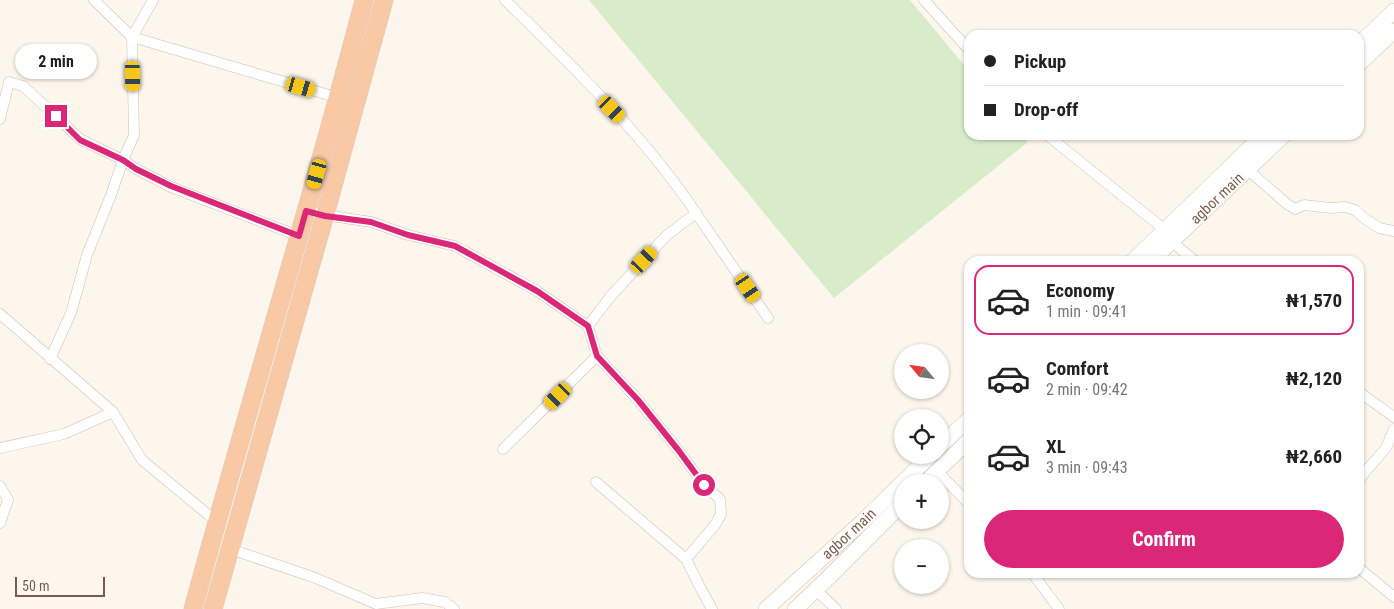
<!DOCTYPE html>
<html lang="en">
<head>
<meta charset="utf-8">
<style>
  :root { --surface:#fff; --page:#f2f2f2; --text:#222; --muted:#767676; --line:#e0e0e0; --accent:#db2777 }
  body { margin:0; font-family:"Roboto Condensed",sans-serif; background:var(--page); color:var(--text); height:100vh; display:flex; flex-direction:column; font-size:19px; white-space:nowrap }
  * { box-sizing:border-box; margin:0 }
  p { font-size:16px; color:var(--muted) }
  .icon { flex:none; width:28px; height:28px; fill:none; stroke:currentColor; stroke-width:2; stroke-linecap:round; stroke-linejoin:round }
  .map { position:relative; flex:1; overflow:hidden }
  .sheet { position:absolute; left:964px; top:256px; width:400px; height:322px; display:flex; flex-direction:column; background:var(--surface); border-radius:15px; box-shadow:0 1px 4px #0004 }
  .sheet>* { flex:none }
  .guide { position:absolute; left:964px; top:30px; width:400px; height:110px; border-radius:15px; box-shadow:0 1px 4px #0004; display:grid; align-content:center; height:110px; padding:0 20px; background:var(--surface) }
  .needle { width:32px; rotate:299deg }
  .buttons { position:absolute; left:894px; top:344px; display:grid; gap:10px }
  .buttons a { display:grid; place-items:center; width:55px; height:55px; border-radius:50%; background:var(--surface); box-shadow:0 1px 4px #0004; font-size:25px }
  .scale { position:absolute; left:15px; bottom:12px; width:90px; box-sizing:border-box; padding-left:5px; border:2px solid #7a5c4d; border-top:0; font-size:14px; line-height:18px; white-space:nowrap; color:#7a5c4d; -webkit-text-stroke:4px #fffaf3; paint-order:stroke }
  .end { position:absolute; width:22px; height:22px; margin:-11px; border:6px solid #db2777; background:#fff; box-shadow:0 0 0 2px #fff }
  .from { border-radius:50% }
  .bubble { position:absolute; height:35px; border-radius:18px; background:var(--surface); box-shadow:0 1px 4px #0004; font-size:16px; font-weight:700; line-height:35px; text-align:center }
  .car { position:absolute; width:15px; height:30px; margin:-15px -8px; border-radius:6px; box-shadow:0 0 4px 1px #0007; background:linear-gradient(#f5c518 24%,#345 0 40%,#f5c518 0 76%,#345 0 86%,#f5c518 0) }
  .guide b { display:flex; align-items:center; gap:18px; height:48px; font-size:19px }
  .guide b+b { border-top:1px solid var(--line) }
  .guide i { width:12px; height:12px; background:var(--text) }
  ul { padding:9px 0 0; list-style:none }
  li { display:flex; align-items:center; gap:15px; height:70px; margin:0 10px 8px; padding:0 10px; border:2px solid transparent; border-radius:15px }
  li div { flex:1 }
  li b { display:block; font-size:19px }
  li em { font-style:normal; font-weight:700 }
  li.active { border-color:var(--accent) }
  li>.icon { width:45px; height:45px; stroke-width:1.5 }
  .primary-button { display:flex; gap:10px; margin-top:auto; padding:10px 20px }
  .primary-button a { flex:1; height:58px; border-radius:30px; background:var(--accent); color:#fff; font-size:20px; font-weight:700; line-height:58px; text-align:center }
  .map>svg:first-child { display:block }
  .green { fill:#d8ecc9 }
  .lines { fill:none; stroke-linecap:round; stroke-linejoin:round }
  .minor-casing { stroke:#d1beb0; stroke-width:11 }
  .secondary-casing { stroke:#d6c0b0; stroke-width:16 }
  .trunk-casing { stroke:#dad1cd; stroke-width:19 }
  .minor { stroke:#fff; stroke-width:10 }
  .secondary { stroke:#fff; stroke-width:15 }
  .trunk { stroke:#f9c8a4; stroke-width:18 }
  .route { stroke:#db2777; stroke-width:6 }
  .labels { text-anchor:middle; stroke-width:5; stroke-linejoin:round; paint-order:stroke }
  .street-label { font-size:15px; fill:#7a5c4d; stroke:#fffaf3 }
</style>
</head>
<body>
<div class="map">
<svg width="1394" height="609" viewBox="0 0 1394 609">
  <rect width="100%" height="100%" fill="#fdf6ec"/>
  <polygon class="green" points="589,0 910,0 969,71 969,135 1022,135 1028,142 834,298"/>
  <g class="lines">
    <defs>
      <g id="minor">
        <polyline points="94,0 132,37 339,98"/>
        <path d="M505,0C573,67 643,134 696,213L666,236L610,297L588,326"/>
        <polyline points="924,0 969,50"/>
        <polyline points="0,119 9,82 23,86 56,116 80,139 123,160 136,169 171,187 299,236"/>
        <polyline points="1047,135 1165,230"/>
        <polyline points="1248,170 1287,204 1295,209 1304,205 1331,208 1345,207 1355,210 1364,218 1379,228 1394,231"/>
        <polyline points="306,211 325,215 371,222 408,235 455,246 537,291 588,326 597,356 638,400 679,451 704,485 720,499 721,514 715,525 686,559 701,589 712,609"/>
        <polyline points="696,213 768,318"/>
        <polyline points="1172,242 1195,261"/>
        <polyline points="0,314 113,412 142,460 217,522"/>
        <polyline points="50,359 71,313 87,255 111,195 123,160 134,135 132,37 153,0"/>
        <polyline points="1359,392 1394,417"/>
        <polyline points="0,448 64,434 113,412"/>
        <polyline points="503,449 597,356"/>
        <polyline points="937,471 969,504"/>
        <polyline points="1359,481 1365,472 1386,448 1394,429"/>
        <polyline points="596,482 686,559"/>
        <polyline points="0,486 8,500 0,523"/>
        <polyline points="230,549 313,577 376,604 422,598 445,602 454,609"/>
        <polyline points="1359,568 1394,597"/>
        <polyline points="1033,574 1059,609"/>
        <polyline points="816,590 836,609"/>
      </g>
      <g id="secondary">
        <polyline points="1359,44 1394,11"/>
        <polyline points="1359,64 1394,31"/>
        <polyline points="1133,261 1263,135"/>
        <path id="s1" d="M1151,261L1284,135"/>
        <polyline points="940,446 969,419"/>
        <polyline points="926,482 969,440"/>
        <path id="s2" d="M766,609L861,523L931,455"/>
        <path d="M795,609C832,576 866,539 902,504"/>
      </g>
      <g id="trunk">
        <path d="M193,609C248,406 311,204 364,0"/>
        <polyline points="213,609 325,215 384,0"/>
      </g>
    </defs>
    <use href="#minor" class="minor-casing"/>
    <use href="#secondary" class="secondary-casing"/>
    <use href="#trunk" class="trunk-casing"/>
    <use href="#minor" class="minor"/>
    <use href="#secondary" class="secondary"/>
    <use href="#trunk" class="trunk"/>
  </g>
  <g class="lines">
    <polyline class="route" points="56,116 80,140 123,160 136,169 171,186 299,236 306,211 325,216 371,222 408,235 455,246 537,291 588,326 597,356 638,400 679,451 704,485"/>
  </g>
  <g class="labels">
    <g class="street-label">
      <text dy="5" stroke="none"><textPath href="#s1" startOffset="91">agbor main</textPath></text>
      <text dy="5" stroke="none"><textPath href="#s2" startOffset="112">agbor main</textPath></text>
    </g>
  </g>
</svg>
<div class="buttons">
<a><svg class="needle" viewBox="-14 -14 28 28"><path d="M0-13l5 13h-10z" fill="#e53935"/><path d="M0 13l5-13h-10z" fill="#767676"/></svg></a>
<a><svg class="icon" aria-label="locate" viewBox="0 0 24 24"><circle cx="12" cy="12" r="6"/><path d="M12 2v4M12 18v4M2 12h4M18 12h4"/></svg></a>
<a>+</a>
<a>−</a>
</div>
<div class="scale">50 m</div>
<i class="end from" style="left:704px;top:485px"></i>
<i class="end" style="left:56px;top:116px"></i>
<div class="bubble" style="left:15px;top:44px;width:82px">2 min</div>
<i class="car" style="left:133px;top:76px;rotate:179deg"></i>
<i class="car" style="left:301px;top:87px;rotate:106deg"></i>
<i class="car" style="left:612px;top:109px;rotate:136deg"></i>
<i class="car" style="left:317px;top:174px;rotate:196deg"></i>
<i class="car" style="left:644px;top:260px;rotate:43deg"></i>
<i class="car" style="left:748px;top:288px;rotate:146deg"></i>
<i class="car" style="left:558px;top:396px;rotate:225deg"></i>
<div class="guide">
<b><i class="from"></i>Pickup</b>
<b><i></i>Drop-off</b>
</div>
<section class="sheet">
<ul>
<li class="active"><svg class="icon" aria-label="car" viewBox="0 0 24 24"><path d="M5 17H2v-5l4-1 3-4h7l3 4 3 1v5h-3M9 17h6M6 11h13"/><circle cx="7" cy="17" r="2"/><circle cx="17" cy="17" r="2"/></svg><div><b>Economy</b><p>1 min · 09:41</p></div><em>₦1,570</em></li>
<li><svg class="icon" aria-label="car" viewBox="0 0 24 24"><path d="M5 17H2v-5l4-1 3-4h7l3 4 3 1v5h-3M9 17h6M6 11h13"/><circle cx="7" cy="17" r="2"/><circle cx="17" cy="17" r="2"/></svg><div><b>Comfort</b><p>2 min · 09:42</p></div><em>₦2,120</em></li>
<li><svg class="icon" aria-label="car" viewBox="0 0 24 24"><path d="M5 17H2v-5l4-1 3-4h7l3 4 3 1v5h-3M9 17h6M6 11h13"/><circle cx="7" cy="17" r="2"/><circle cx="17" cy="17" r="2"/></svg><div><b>XL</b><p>3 min · 09:43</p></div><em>₦2,660</em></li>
</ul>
<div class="primary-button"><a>Confirm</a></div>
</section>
</div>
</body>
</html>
